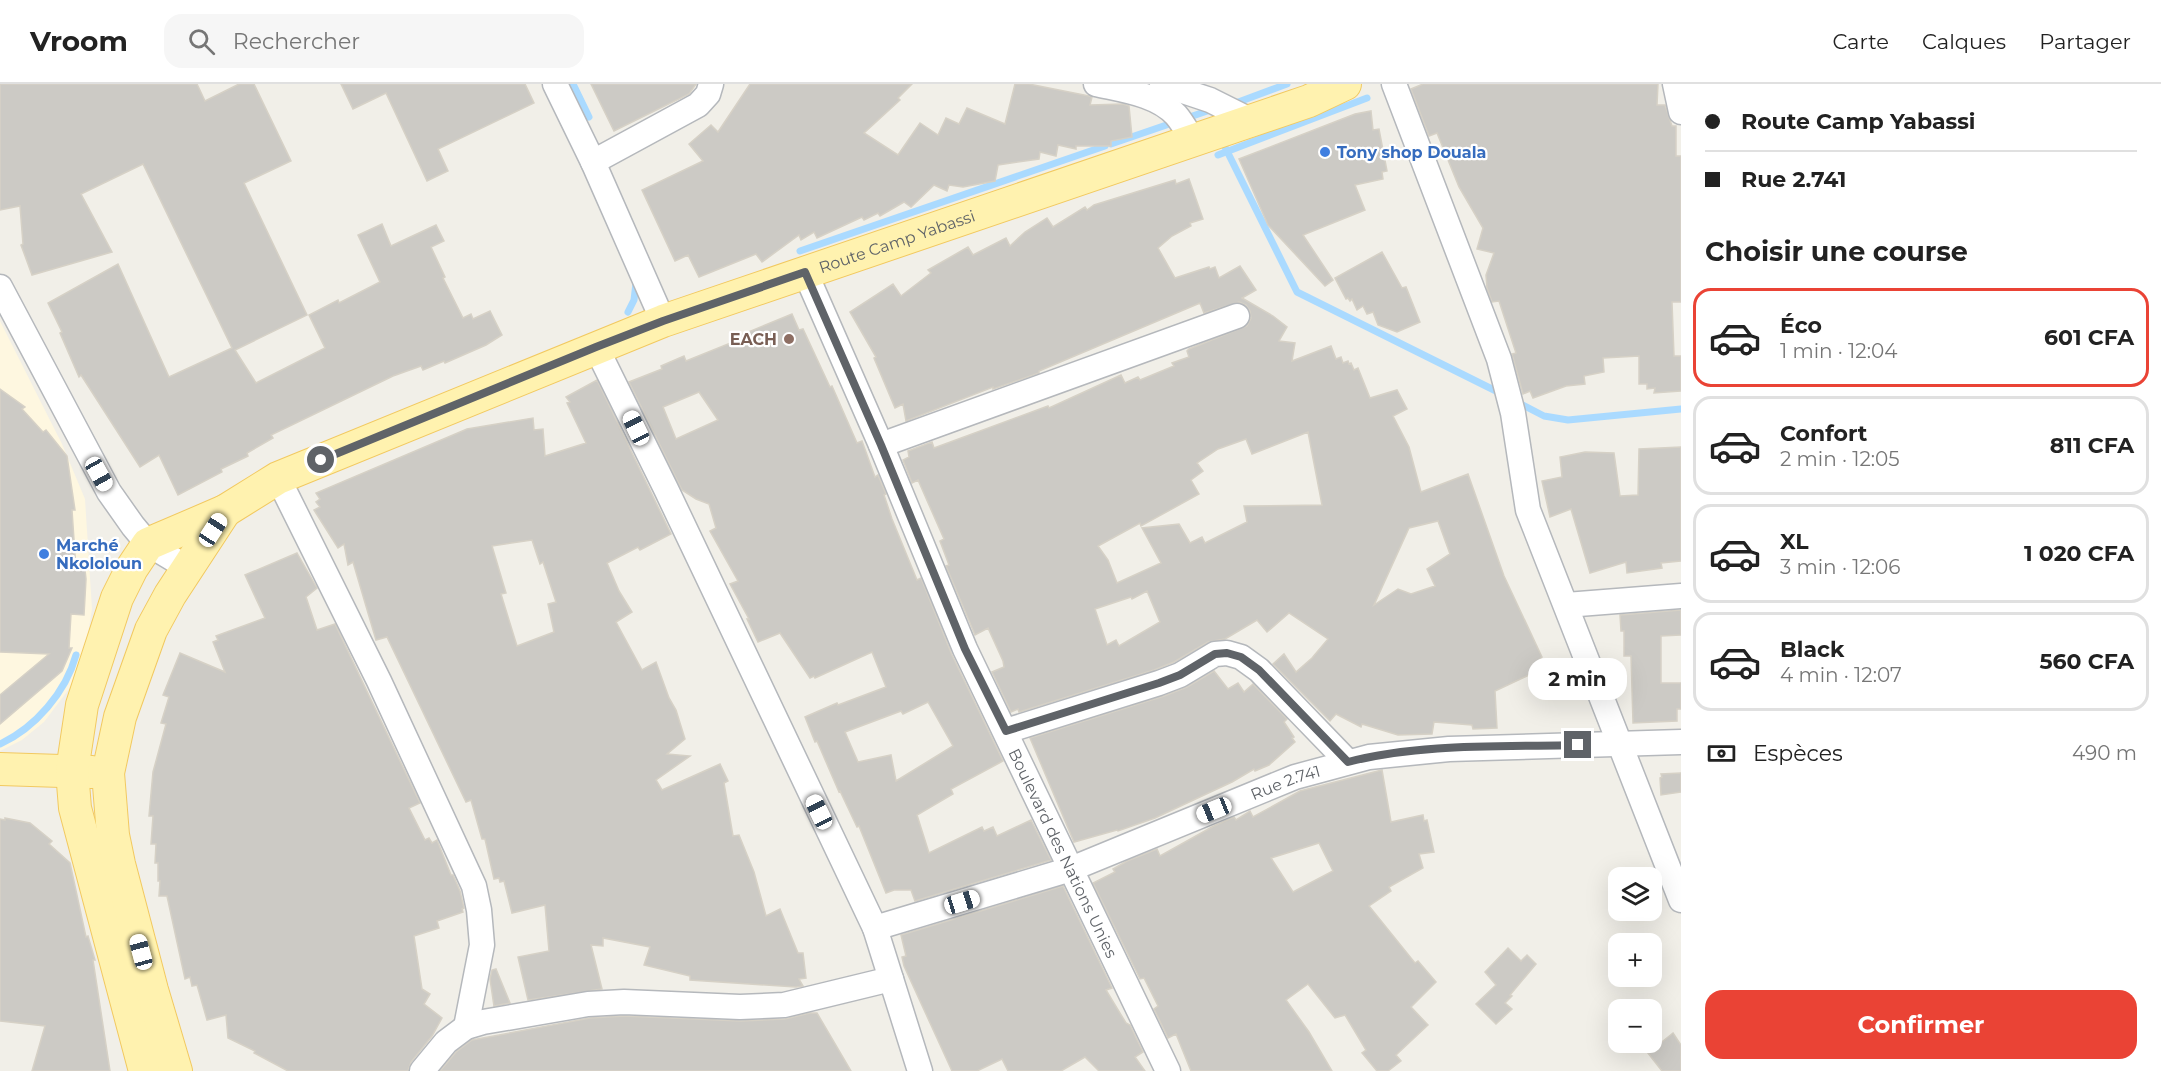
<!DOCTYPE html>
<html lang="fr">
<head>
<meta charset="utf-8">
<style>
  :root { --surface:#fff; --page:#f6f6f6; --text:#222; --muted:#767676; --line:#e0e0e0; --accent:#ea4335 }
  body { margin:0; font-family:Montserrat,sans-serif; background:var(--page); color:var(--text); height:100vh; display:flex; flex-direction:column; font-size:22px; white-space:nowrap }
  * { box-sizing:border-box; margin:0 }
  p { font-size:20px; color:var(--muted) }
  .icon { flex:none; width:33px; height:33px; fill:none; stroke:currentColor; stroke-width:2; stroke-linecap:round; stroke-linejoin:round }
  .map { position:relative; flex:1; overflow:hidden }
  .sheet { display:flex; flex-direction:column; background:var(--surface); width:480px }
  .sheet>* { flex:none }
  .top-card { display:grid; align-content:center; height:132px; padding:0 24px; background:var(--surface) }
  .buttons { position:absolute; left:1608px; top:783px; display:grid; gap:12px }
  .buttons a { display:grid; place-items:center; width:54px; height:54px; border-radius:12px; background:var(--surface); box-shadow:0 6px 24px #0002; font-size:30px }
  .end { position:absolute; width:27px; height:27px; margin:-14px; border:8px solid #5f6368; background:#fff; box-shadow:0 0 0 3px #fff }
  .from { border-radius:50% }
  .bubble { position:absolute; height:42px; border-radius:18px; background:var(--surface); box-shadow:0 6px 24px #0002; font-size:20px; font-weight:700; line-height:42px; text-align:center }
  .car { position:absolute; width:18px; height:36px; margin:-18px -9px; border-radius:8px; box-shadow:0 0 4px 2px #0007; background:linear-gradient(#fff 24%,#345 0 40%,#fff 0 76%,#345 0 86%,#fff 0) }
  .top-card b { display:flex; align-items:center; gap:21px; height:57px; font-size:22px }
  .top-card b+b { border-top:2px solid var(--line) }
  .top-card i { width:15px; height:15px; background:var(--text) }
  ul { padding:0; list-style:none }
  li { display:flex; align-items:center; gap:18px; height:99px; margin:0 12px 9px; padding:0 12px; border:3px solid var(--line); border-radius:18px }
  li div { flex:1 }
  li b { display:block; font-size:22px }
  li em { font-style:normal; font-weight:700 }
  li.on { border-color:var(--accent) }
  li>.icon { width:54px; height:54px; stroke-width:1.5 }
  h2 { padding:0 24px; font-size:27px; line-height:72px }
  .pay { display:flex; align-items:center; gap:15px; height:66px; padding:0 24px; font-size:22px }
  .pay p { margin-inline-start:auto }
  .button { display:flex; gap:12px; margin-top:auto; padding:12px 24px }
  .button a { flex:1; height:69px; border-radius:18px; background:var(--accent); color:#fff; font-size:24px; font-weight:700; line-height:69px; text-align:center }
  header { display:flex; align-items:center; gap:36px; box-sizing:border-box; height:84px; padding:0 30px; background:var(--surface); border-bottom:2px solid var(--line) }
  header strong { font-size:28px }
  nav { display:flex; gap:33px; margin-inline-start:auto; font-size:21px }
  .search { width:420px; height:54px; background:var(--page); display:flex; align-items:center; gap:15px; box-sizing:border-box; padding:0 21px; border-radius:18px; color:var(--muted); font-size:22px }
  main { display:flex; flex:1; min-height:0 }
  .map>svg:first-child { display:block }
  .commercial { fill:#fef7e0 }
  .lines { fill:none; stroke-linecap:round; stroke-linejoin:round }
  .stream { stroke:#aadaff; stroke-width:7 }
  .building { fill:#cccac5; stroke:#d6d1c6; stroke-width:1.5; fill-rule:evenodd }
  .minor-casing { stroke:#b5b8bc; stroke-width:27 }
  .major-casing { stroke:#f2c960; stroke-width:34 }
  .minor { stroke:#fff; stroke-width:24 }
  .major { stroke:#fff2af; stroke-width:32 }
  .route { stroke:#5f6368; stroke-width:8 }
  .shop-dot { fill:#3f7fe0; stroke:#fff; stroke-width:2 }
  .education-dot { fill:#8d6e63; stroke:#fff; stroke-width:2 }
  .labels { text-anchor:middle; stroke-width:4.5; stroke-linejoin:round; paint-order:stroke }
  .shop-label { font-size:16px; font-weight:bold; fill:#366cbe; stroke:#fff; text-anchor:start }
  .street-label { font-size:16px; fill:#5f6368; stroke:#fff }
  .education-label { font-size:16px; font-weight:bold; fill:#785e54; stroke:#fff; text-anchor:end }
</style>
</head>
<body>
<header>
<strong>Vroom</strong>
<div class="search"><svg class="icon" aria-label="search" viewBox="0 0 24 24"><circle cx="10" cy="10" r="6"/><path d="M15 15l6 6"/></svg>Rechercher</div>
<nav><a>Carte</a><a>Calques</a><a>Partager</a></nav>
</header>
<main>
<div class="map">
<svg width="1681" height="987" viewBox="0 0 1681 987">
  <rect width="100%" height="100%" fill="#f1efe8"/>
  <polygon class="commercial" points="0,237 62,360 85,415 92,525 82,588 44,638 22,656 0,667"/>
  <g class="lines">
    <g class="stream">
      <polyline points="573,0 589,33"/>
      <polyline points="1233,20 1287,0"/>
      <polyline points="1221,55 1297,208 1502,310"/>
      <polyline points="1111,60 1213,25"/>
      <polyline points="1218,71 1367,14"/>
      <polyline points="800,167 1105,62"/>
      <polyline points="628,228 634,216 636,199"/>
      <polyline points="1517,318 1544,332 1568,336 1681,325"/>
      <path d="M0,660C35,644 66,608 76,571"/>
    </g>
  </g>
  <g class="building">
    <polygon points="0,0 197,0 205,17 239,0 254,0 291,77 244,99 307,231 235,266 256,299 325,264 309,231 338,216 339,219 380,198 358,151 382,140 391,162 436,141 444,157 431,163 445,193 443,194 463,234 471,230 473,235 490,227 502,251 486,261 445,279 444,277 423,286 421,282 393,292 271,351 273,354 247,369 248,372 221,385 222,388 178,411 159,371 140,383 81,291 79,293 60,249 62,248 48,219 118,180 169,293 232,264 143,80 81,110 112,168 32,191 21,161 23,160 20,122 0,126"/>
    <polygon points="341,0 525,0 534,19 438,65 448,87 427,97 386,9 353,25"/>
    <polygon points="591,0 696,0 689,10 614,47"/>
    <polygon points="750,0 912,0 898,14 900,16 864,49 898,71 920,39 938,51 946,34 959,40 967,24 1005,40 1015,0 1029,0 1089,12 1092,13 1090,21 1123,20 1129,22 1132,53 1111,57 1111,62 1076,62 1076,65 1058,61 1056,72 1040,68 1039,75 998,81 995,97 963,103 949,101 947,107 934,101 911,123 904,118 880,132 878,129 864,136 862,133 817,154 814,148 801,156 799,151 762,178 756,170 699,193 688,171 675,177 642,106 703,77 689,60 711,41 718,48"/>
    <polygon points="1423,0 1658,0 1657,21 1665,21 1672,42 1676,42 1676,72 1681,72 1681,218 1672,218 1674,272 1681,272 1681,307 1654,309 1655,304 1647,305 1647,300 1639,300 1639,272 1603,274 1604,288 1584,292 1585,300 1566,302 1533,314 1530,307 1523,310 1512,270 1516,269 1499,217 1492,218 1487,204 1486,191 1494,169 1477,165 1483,144 1459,103 1437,49 1429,52 1411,5"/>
    <polygon points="1371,27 1373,46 1379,45 1387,87 1382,88 1383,95 1355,101 1365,126 1303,151 1333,196 1325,202 1268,141 1239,75 1355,30"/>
    <path d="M1189,95L1203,135L1190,139L1191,142L1172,152L1158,164L1175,194L1209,183L1210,185L1215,183L1219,194L1240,182L1256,206L1242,214L1273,232L1287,243L1279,257L1295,259L1292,277L1331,262L1336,275L1341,273L1343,279L1348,277L1349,280L1351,279L1354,286L1358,284L1370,314L1397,306L1407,325L1393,332L1409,363L1421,408L1468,390L1504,492L1542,573L1540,575L1544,584L1495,607L1497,644L1473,645L1472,641L1434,638L1432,650L1398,651L1362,640L1361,643L1336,630L1330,637L1273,580L1284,570L1296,588L1312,574L1328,555L1289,529L1267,548L1257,536L1225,555L1208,558L1174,578L1154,586L1019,628L1018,625L1011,628L992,588L1004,583L1003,577L988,544L975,551L946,482L949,481L940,457L944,455L918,396L912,399L903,376L909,373L908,367L932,358L934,364L1048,322L1049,324L1121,291L1125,299L1138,293L1140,296L1174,282L1172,279L1189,273L1187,267L1189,265L1247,242L1251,234L1250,227L1246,221L1239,218L1204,229L1200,219L1039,287V289L993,305V303L906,337L903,320L895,324L874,274L876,273L850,228L893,200L901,212L931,189L928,186L968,163L973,171L1006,154L1010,162L1025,148L1047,134L1053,143L1085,123L1087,126L1094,121L1175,96L1176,100ZM1308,348L1322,421L1244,422L1247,438L1205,459L1202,453L1190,459L1179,440L1142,444L1161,479L1117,499L1108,476L1098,462L1140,439L1141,442L1199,410L1191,396L1203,387L1197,379L1218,365L1246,355L1252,370ZM1438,437L1450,470L1427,485L1435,502L1411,510L1398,505L1374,521L1409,444ZM1147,507L1160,538L1119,562L1116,556L1107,561L1095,525L1131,513L1132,515Z"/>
    <polygon points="1382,168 1402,204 1406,203 1420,238 1397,248 1378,241 1373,228 1367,230 1363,222 1357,226 1352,215 1350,217 1348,214 1346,215 1335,194"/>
    <path d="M792,230L799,246L803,245L830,303L832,302L857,359L862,357L875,393L878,391L886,410L884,411L892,435L917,496L921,494L952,571L1003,677L951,705L953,710L917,731L929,769L982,743L984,747L993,743L997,752L1031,736L1051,776L915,817L911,806H894L886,809L859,742L857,743L840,707L839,708L817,657L815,658L805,633L837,619L838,621L886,603L872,568L815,594L814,592L810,594L780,549L758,558L747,535H749L730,500L738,497L710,447L716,444L709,420L696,415L682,406L629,298L662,285L661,282L684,272L686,277L743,254L741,251ZM699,308L718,336L676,355L663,323ZM928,618L953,662L896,697L891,671L858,678L845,648L901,627L903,630Z"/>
    <path d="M597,296L671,450L640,466L638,463L607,479L619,507L632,528L616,538L642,586L656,578L669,614L676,626L685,655L667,670L690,672L656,696L662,706L720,680L728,697L724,699L733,752L739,751L754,788L766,832L780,825L798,869H803L806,894L799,895L803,902L796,903L690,896V892L644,881L650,863L603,854V862L591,861L602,905L528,916L518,873L549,867L545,821L512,829L504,797L500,798L499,794L494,795L485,755H482L471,716L466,718L387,553L376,556L353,478L348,481L344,460L338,464L314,426L320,423L316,418L320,415L316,409L467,345L533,334L534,346L543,345L545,372L586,359L567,319L570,318L566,313ZM532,456L540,480L543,478L556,518L548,520L554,548L517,562L501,510L506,509L492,462Z"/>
    <polygon points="0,305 25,323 22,325 43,348 46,346 67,372 75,426 72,426 76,486 85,486 86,495 84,531 71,530 69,564 72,564 62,587 0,640 0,611 49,570 0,568"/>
    <polygon points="1681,363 1681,477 1661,479 1662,484 1627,489 1626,478 1590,489 1571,425 1550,433 1542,397 1562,393 1560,373 1585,368 1614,369 1620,412 1638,411 1639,365"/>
    <polygon points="297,469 317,504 306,513 317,546 335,540 420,719 409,724 425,756 429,754 432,759 437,756 451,791 453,791 460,807 464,824 462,825 463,828 437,837 439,844 414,852 422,905 430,910 424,920 442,934 432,952 411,978 408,987 288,987 254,969 255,967 228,954 226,931 207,936 197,901 192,902 190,893 185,895 167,812 159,812 160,797 158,797 158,779 155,779 156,760 151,760 153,732 149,732 153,688 166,640 161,639 169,613 163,611 180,569 225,588 213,558 218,556 216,552 265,534 245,491"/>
    <polygon points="1681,526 1681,551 1661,552 1661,599 1681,599 1681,625 1677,625 1677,637 1633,639 1631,572 1624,572 1624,547 1621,547 1620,531"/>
    <polygon points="1214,587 1228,605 1238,599 1244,608 1253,600 1287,635 1284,638 1294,653 1292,654 1295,658 1269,681 1255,687 1254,685 1232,698 1155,734 1118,747 1117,746 1074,758 1030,654 1164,612 1187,603"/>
    <path d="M1382,686L1391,738L1423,731L1424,737L1427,736L1434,768L1419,770L1423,784L1389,803L1391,807L1369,822L1415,879L1418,877L1436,898L1411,923L1428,941L1396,971L1401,977L1388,987H1377L1362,969L1366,966L1345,931L1335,934L1308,900L1286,916L1309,948L1332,987H1191L1176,950L1168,954L1154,925L1158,922L1144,894L1140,895L1093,799L1115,788L1113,785L1127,777L1157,765L1160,772L1212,743L1234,733L1236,736L1250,727L1253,733L1300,707ZM1319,759L1333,787L1293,808L1271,774Z"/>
    <polygon points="1681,689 1681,708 1661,711 1660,694 1662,693 1661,690"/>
    <polygon points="5,734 30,739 52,757 49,760 70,779 86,853 88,852 95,876 93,876 110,987 32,987 45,942 0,937 0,735 5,736"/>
    <polygon points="1063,802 1112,904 1106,906 1126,939 1130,941 1143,968 1135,973 1145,987 1099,987 1085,973 1061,987 1008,987 1002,975 977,987 952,987 904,882 902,873 906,872 901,851"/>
    <polygon points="1508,864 1521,877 1527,871 1536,880 1510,911 1512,912 1505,919 1512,925 1496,940 1476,920 1496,901 1485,888"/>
    <polygon points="496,885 510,919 494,922 490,895 492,886"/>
    <polygon points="810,929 817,929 851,987 440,987 456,968 472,956 590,934 624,932 741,937 785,935"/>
    <polygon points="1673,949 1681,961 1681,987 1662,987 1648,969"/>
  </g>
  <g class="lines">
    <defs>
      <g id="minor">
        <polyline points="555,0 593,78 663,237"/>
        <path d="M1096,0C1122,6 1157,10 1176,31C1182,38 1187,47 1192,55"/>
        <polyline points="1162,0 1210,16 1250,36"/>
        <polyline points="1394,0 1499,275 1513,329 1528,426 1681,816"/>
        <polyline points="1675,0 1681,28"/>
        <polyline points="593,78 698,21 708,10 711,0"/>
        <path id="s1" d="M805,188L881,361L965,565L1168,987"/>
        <polyline points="0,203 109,408 133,442 148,460 188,484"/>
        <polyline points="596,263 666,405 875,844 920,987"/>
        <polyline points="881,361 1237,232"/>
        <polyline points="278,394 379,597 474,802 479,826 482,861 466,943"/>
        <polyline points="1566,521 1681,512"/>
        <polyline points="1006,647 1159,599 1180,591 1215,570 1227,569 1241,573 1259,586 1348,678"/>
        <path id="s2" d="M875,844L1071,785L1295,693L1369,673L1449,665L1681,658"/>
        <polyline points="422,987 446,958 466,943 483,938 588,920 624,918 740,923 784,921 891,895"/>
      </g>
      <g id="major">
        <polyline points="0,685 92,688"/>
        <path id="s3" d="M145,987L75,724L72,687L82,621L117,514L132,484L148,460L225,427L278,394L663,237L1309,17L1345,0"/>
        <polyline points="176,987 152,906 119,780 113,751 108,689 120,633 151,546 170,511 225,427"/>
      </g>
    </defs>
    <use href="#minor" class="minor-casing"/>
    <use href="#major" class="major-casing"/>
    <use href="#minor" class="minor"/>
    <use href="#major" class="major"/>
  </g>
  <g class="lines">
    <path class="route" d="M321,376L596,263L663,237L805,188L881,361L965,565L1006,647L1159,599L1180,591L1215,570L1227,569L1241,573L1259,586L1348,678C1420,659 1503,663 1578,661"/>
  </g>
  <g class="shop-dot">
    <circle cx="1325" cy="68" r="6"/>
    <circle cx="44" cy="470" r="6"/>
  </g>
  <circle class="education-dot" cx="789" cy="255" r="6"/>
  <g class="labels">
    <g class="shop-label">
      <text x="1337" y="74">Tony shop Douala</text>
      <text x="56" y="467">Marché<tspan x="56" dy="18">Nkololoun</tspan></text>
    </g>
    <g class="street-label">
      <text dy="6" stroke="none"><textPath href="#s3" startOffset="1360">Route Camp Yabassi</textPath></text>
      <text dy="6" stroke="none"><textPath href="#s2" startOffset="436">Rue 2.741</textPath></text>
      <text dy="6" stroke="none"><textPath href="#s1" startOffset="636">Boulevard des Nations Unies</textPath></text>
    </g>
    <g class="education-label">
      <text x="777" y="261">EACH</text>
    </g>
  </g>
</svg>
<div class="buttons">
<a><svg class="icon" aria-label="layers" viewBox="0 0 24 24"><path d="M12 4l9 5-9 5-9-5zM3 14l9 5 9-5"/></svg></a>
<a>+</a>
<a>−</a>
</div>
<i class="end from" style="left:321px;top:376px"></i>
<i class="end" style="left:1578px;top:661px"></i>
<div class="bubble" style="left:1528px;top:574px;width:99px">2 min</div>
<i class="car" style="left:636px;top:344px;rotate:334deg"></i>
<i class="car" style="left:99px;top:390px;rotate:151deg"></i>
<i class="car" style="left:213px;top:446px;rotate:33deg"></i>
<i class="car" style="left:1214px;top:726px;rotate:248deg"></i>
<i class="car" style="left:819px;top:728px;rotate:334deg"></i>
<i class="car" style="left:962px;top:818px;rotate:73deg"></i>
<i class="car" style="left:141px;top:868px;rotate:345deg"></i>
</div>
<section class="sheet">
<div class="top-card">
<b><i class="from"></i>Route Camp Yabassi</b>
<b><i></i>Rue 2.741</b>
</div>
<h2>Choisir une course</h2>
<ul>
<li class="on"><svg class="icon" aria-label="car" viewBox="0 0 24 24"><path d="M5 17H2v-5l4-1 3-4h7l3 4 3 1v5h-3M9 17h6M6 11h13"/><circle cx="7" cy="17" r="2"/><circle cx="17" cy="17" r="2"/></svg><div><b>Éco</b><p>1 min · 12:04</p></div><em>601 CFA</em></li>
<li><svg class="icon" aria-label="car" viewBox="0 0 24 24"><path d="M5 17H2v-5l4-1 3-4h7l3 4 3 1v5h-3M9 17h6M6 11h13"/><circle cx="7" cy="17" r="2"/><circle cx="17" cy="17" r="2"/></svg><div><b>Confort</b><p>2 min · 12:05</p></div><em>811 CFA</em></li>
<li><svg class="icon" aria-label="car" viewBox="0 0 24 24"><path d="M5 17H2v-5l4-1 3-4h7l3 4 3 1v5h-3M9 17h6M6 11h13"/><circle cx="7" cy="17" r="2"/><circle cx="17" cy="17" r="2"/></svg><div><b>XL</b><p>3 min · 12:06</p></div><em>1 020 CFA</em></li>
<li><svg class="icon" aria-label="car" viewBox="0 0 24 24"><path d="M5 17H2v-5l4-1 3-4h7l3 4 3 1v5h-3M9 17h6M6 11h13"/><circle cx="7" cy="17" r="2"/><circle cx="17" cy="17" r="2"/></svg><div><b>Black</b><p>4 min · 12:07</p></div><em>560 CFA</em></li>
</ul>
<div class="pay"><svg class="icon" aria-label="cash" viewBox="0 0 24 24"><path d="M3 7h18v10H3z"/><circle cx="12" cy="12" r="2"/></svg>Espèces<p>490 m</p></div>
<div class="button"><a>Confirmer</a></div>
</section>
</main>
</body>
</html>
